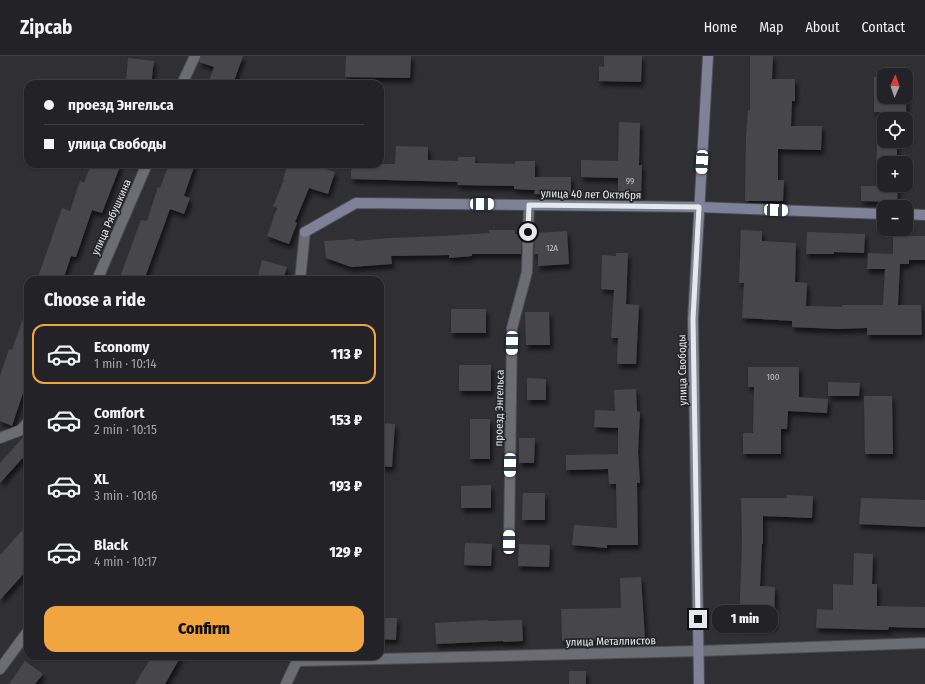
<!DOCTYPE html>
<html lang="en">
<head>
<meta charset="utf-8">
<style>
  :root { --surface:#232327; --page:#2b2b2f; --text:#f1f3f6; --muted:#a3a4a7; --line:#404044; --accent:#f1a540 }
  body { margin:0; font-family:"Fira Sans Condensed",sans-serif; background:var(--page); color:var(--text); height:100vh; display:flex; flex-direction:column; font-size:15px; white-space:nowrap }
  * { box-sizing:border-box; margin:0 }
  p { font-size:13px; color:var(--muted) }
  .icon { flex:none; width:22px; height:22px; fill:none; stroke:currentColor; stroke-width:2; stroke-linecap:round; stroke-linejoin:round }
  .map { position:relative; flex:1; overflow:hidden }
  .panel { position:absolute; left:24px; top:220px; width:360px; height:384px; display:flex; flex-direction:column; background:var(--surface); border-radius:12px; box-shadow:0 1px 3px #0004,0 0 0 1px var(--line) }
  .panel>* { flex:none }
  .banner { position:absolute; left:24px; top:24px; width:360px; height:88px; border-radius:12px; box-shadow:0 1px 3px #0004,0 0 0 1px var(--line); display:grid; align-content:center; height:88px; padding:0 20px; background:var(--surface) }
  .needle { width:26px; rotate:2deg }
  .fabs { position:absolute; left:877px; top:12px; display:grid; gap:8px }
  .fabs a { display:grid; place-items:center; width:36px; height:36px; border-radius:8px; background:var(--surface); box-shadow:0 1px 3px #0004,0 0 0 1px var(--line); font-size:20px }
  .end { position:absolute; width:18px; height:18px; margin:-9px; border:5px solid #e7e8eb; background:#111; box-shadow:0 0 0 2px #111 }
  .from { border-radius:50% }
  .bubble { position:absolute; height:28px; border-radius:12px; background:var(--surface); box-shadow:0 1px 3px #0004,0 0 0 1px var(--line); font-size:13px; font-weight:800; line-height:28px; text-align:center }
  .car { position:absolute; width:12px; height:24px; margin:-12px -6px; border-radius:5px; box-shadow:0 0 3px 1px #0007; background:linear-gradient(#fff 24%,#345 0 40%,#fff 0 76%,#345 0 86%,#fff 0) }
  .banner b { display:flex; align-items:center; gap:14px; height:38px; font-size:15px }
  .banner b+b { border-top:1px solid var(--line) }
  .banner i { width:10px; height:10px; background:var(--text) }
  ul { padding:0; list-style:none }
  li { display:flex; align-items:center; gap:12px; height:60px; margin:0 8px 6px; padding:0 12px; border:2px solid transparent; border-radius:12px }
  li div { flex:1 }
  li b { display:block; font-size:15px }
  li em { font-style:normal; font-weight:800 }
  li.on { border-color:var(--accent) }
  li>.icon { width:36px; height:36px; stroke-width:1.5 }
  h2 { padding:0 20px; font-size:18px; line-height:48px }
  .primary-button { display:flex; gap:8px; margin-top:auto; padding:8px 20px }
  .primary-button a { flex:1; height:46px; border-radius:12px; background:var(--accent); color:#111; font-size:16px; font-weight:800; line-height:46px; text-align:center }
  header { display:flex; align-items:center; gap:24px; box-sizing:border-box; height:56px; padding:0 20px; background:var(--surface); border-bottom:1px solid var(--line) }
  header strong { font-size:19px }
  nav { display:flex; gap:22px; margin-inline-start:auto; font-size:14px }
  .map>svg:first-child { display:block }
  .building { fill:#46474c; filter:url(#shadow) }
  .lines { fill:none; stroke-linecap:round; stroke-linejoin:round }
  .street-casing { stroke:#4d4d51; stroke-width:12 }
  .secondary-casing { stroke:#4d4d51; stroke-width:12 }
  .street { stroke:#6c6d72; stroke-width:10 }
  .secondary { stroke:#7f8198; stroke-width:10 }
  .route { stroke:#e7e8eb; stroke-width:5 }
  .labels { text-anchor:middle; stroke-width:3.5; stroke-linejoin:round; paint-order:stroke }
  .number-label { font-size:9px; fill:#bfc0c3 }
  .street-label { font-size:11px; fill:#e7e8eb; stroke:#25252a }
</style>
</head>
<body>
<header>
<strong>Zipcab</strong>
<nav><a>Home</a><a>Map</a><a>About</a><a>Contact</a></nav>
</header>
<div class="map">
<svg width="925" height="628" viewBox="0 0 925 628">
  <defs>
    <filter id="shadow"><feDropShadow dx="2.5" dy="4.5" stdDeviation="2" flood-color="#0009"/></filter>
  </defs>
  <rect width="100%" height="100%" fill="#2f2f34"/>
  <g class="building">
    <polygon points="201,0 243,0 233,28 208,28 214,11 199,6"/>
    <polygon points="346,0 411,0 410,22 345,21"/>
    <polygon points="604,0 642,0 641,26 599,25 599,10 604,11"/>
    <polygon points="750,0 773,0 772,23 795,23 795,45 792,45 791,70 822,70 821,94 778,93 778,124 784,124 783,145 745,145 746,80 748,54 750,54"/>
    <polygon points="128,2 154,5 151,28 126,28"/>
    <polygon points="874,21 884,21 884,41 906,41 907,21 906,57 874,56"/>
    <polygon points="619,66 640,67 639,109 642,109 641,140 618,140 618,122 581,121 581,104 618,105"/>
    <polygon points="877,85 897,85 897,107 884,107 884,129 896,129 896,131 898,131 897,146 861,145 861,130 876,130"/>
    <polygon points="396,90 428,91 428,104 458,105 458,101 475,101 475,107 515,108 515,105 535,105 535,121 571,121 571,139 534,138 535,134 514,133 514,130 457,129 458,126 351,123 351,108 395,108"/>
    <polygon points="91,108 121,108 102,157 92,154 76,201 71,200 63,224 37,224 62,152 70,155 80,125 84,127"/>
    <polygon points="169,108 195,108 184,140 190,142 184,158 170,153 144,224 119,224 141,164 147,165 158,131 160,132"/>
    <polygon points="288,108 311,108 335,116 328,138 309,132 295,166 297,167 289,188 267,180 277,152 273,150 284,124 283,123"/>
    <polygon points="489,174 515,174 515,178 522,178 521,198 472,198 472,200 449,202 449,199 391,200 392,208 351,211 326,202 324,185 355,183 355,185 390,182 442,180 489,177"/>
    <polygon points="741,174 762,175 762,185 796,187 795,226 807,227 806,250 842,251 842,249 883,249 885,213 867,213 868,197 893,198 893,180 925,180 925,204 909,204 909,208 900,208 898,249 921,249 922,279 867,279 867,272 837,273 792,271 792,265 742,262 744,227 739,227"/>
    <polygon points="567,175 569,208 538,210 538,198 534,198 535,177"/>
    <polygon points="807,176 865,178 864,197 834,196 834,198 806,198"/>
    <polygon points="616,197 628,197 626,248 639,249 636,308 617,308 618,282 611,282 614,234 601,233 602,199 616,200"/>
    <polygon points="262,204 287,211 283,224 257,224"/>
    <rect x="451" y="253" width="35" height="24"/>
    <polygon points="26,254 28,254 28,322 12,370 0,365 0,320 9,293 12,294"/>
    <polygon points="525,256 549,256 550,289 526,289"/>
    <rect x="459" y="309" width="32" height="26"/>
    <polygon points="748,311 799,311 799,341 828,343 827,357 788,355 787,373 781,373 781,398 743,398 743,377 753,377 754,331 748,331"/>
    <polygon points="527,322 546,323 546,344 527,344"/>
    <polygon points="828,326 860,327 859,340 828,340"/>
    <polygon points="636,333 637,355 640,356 638,396 640,427 637,427 638,489 607,489 607,492 572,489 574,469 617,472 616,428 609,428 608,413 566,414 566,399 618,398 618,372 594,371 595,354 615,355 614,334"/>
    <polygon points="864,340 892,340 893,398 865,398"/>
    <rect x="470" y="363" width="20" height="40"/>
    <polygon points="380,367 395,368 392,411 380,410"/>
    <polygon points="28,376 28,396 0,427 0,407"/>
    <polygon points="519,382 535,382 534,407 519,407"/>
    <polygon points="491,429 491,452 461,452 461,430"/>
    <polygon points="523,437 545,437 545,464 522,464"/>
    <polygon points="787,439 813,440 812,462 763,460 763,488 762,488 760,530 775,531 774,570 739,570 742,488 741,442 787,442"/>
    <polygon points="861,442 925,444 925,471 859,468"/>
    <polygon points="28,468 28,513 0,544 0,499"/>
    <polygon points="465,487 492,488 491,510 464,509"/>
    <polygon points="519,488 550,489 549,511 518,510"/>
    <polygon points="854,497 873,498 872,528 877,528 877,550 925,551 925,572 889,571 888,574 816,572 817,553 833,554 833,528 853,529"/>
    <polygon points="641,521 645,583 562,585 561,553 621,552 620,522"/>
    <polygon points="380,562 397,562 396,584 380,583"/>
    <polygon points="488,564 488,565 522,564 523,585 503,586 503,585 436,588 435,567"/>
    <polygon points="152,600 181,600 165,628 135,628"/>
    <polygon points="25,605 43,618 35,628 9,628"/>
    <rect x="569" y="615" width="17" height="13"/>
  </g>
  <g class="lines">
    <defs>
      <g id="street">
        <polyline points="182,28 195,0"/>
        <polyline points="97,224 147,108"/>
        <polyline points="300,224 305,176"/>
        <polyline points="0,382 21,374 28,366"/>
        <polyline points="509,486 512,272 527,216 529,149"/>
        <polyline points="297,605 699,595 925,587"/>
        <polyline points="0,613 28,575"/>
        <polyline points="286,628 297,605 298,600"/>
      </g>
      <g id="secondary">
        <polyline points="906,158 925,159"/>
        <polyline points="305,176 356,147 699,151 884,158"/>
        <polyline points="699,628 693,263 708,0"/>
      </g>
    </defs>
    <use href="#street" class="street-casing"/>
    <use href="#secondary" class="secondary-casing"/>
    <use href="#street" class="street"/>
    <use href="#secondary" class="secondary"/>
  </g>
  <g class="lines">
    <polyline class="route" points="528,176 529,149 699,151 693,263 698,563"/>
  </g>
  <g class="labels">
    <g class="number-label">
      <text x="630" y="128">99</text>
      <text x="552" y="195">12А</text>
      <text x="773" y="324">100</text>
    </g>
    <g class="street-label">
      <text transform="translate(591 138) rotate(1)" y="4">улица 40 лет Октября</text>
      <text transform="translate(111 161) rotate(-66)" y="4">улица Рябушкина</text>
      <text transform="translate(682 314) rotate(-91)" y="4">улица Свободы</text>
      <text transform="translate(499 352) rotate(-89)" y="4">проезд Энгельса</text>
      <text transform="translate(611 585) rotate(-1)" y="4">улица Металлистов</text>
    </g>
  </g>
</svg>
<div class="fabs">
<a><svg class="needle" viewBox="-14 -14 28 28"><path d="M0-13l5 13h-10z" fill="#e53935"/><path d="M0 13l5-13h-10z" fill="#a3a4a7"/></svg></a>
<a><svg class="icon" aria-label="locate" viewBox="0 0 24 24"><circle cx="12" cy="12" r="6"/><path d="M12 2v4M12 18v4M2 12h4M18 12h4"/></svg></a>
<a>+</a>
<a>−</a>
</div>
<i class="end from" style="left:528px;top:176px"></i>
<i class="end" style="left:698px;top:563px"></i>
<div class="bubble" style="left:712px;top:549px;width:66px">1 min</div>
<i class="car" style="left:702px;top:106px;rotate:183deg"></i>
<i class="car" style="left:482px;top:148px;rotate:90deg"></i>
<i class="car" style="left:776px;top:154px;rotate:92deg"></i>
<i class="car" style="left:512px;top:287px;rotate:181deg"></i>
<i class="car" style="left:510px;top:409px;rotate:181deg"></i>
<i class="car" style="left:509px;top:486px;rotate:1deg"></i>
<div class="banner">
<b><i class="from"></i>проезд Энгельса</b>
<b><i></i>улица Свободы</b>
</div>
<section class="panel">
<h2>Choose a ride</h2>
<ul>
<li class="on"><svg class="icon" aria-label="car" viewBox="0 0 24 24"><path d="M5 17H2v-5l4-1 3-4h7l3 4 3 1v5h-3M9 17h6M6 11h13"/><circle cx="7" cy="17" r="2"/><circle cx="17" cy="17" r="2"/></svg><div><b>Economy</b><p>1 min · 10:14</p></div><em>113 ₽</em></li>
<li><svg class="icon" aria-label="car" viewBox="0 0 24 24"><path d="M5 17H2v-5l4-1 3-4h7l3 4 3 1v5h-3M9 17h6M6 11h13"/><circle cx="7" cy="17" r="2"/><circle cx="17" cy="17" r="2"/></svg><div><b>Comfort</b><p>2 min · 10:15</p></div><em>153 ₽</em></li>
<li><svg class="icon" aria-label="car" viewBox="0 0 24 24"><path d="M5 17H2v-5l4-1 3-4h7l3 4 3 1v5h-3M9 17h6M6 11h13"/><circle cx="7" cy="17" r="2"/><circle cx="17" cy="17" r="2"/></svg><div><b>XL</b><p>3 min · 10:16</p></div><em>193 ₽</em></li>
<li><svg class="icon" aria-label="car" viewBox="0 0 24 24"><path d="M5 17H2v-5l4-1 3-4h7l3 4 3 1v5h-3M9 17h6M6 11h13"/><circle cx="7" cy="17" r="2"/><circle cx="17" cy="17" r="2"/></svg><div><b>Black</b><p>4 min · 10:17</p></div><em>129 ₽</em></li>
</ul>
<div class="primary-button"><a>Confirm</a></div>
</section>
</div>
</body>
</html>
